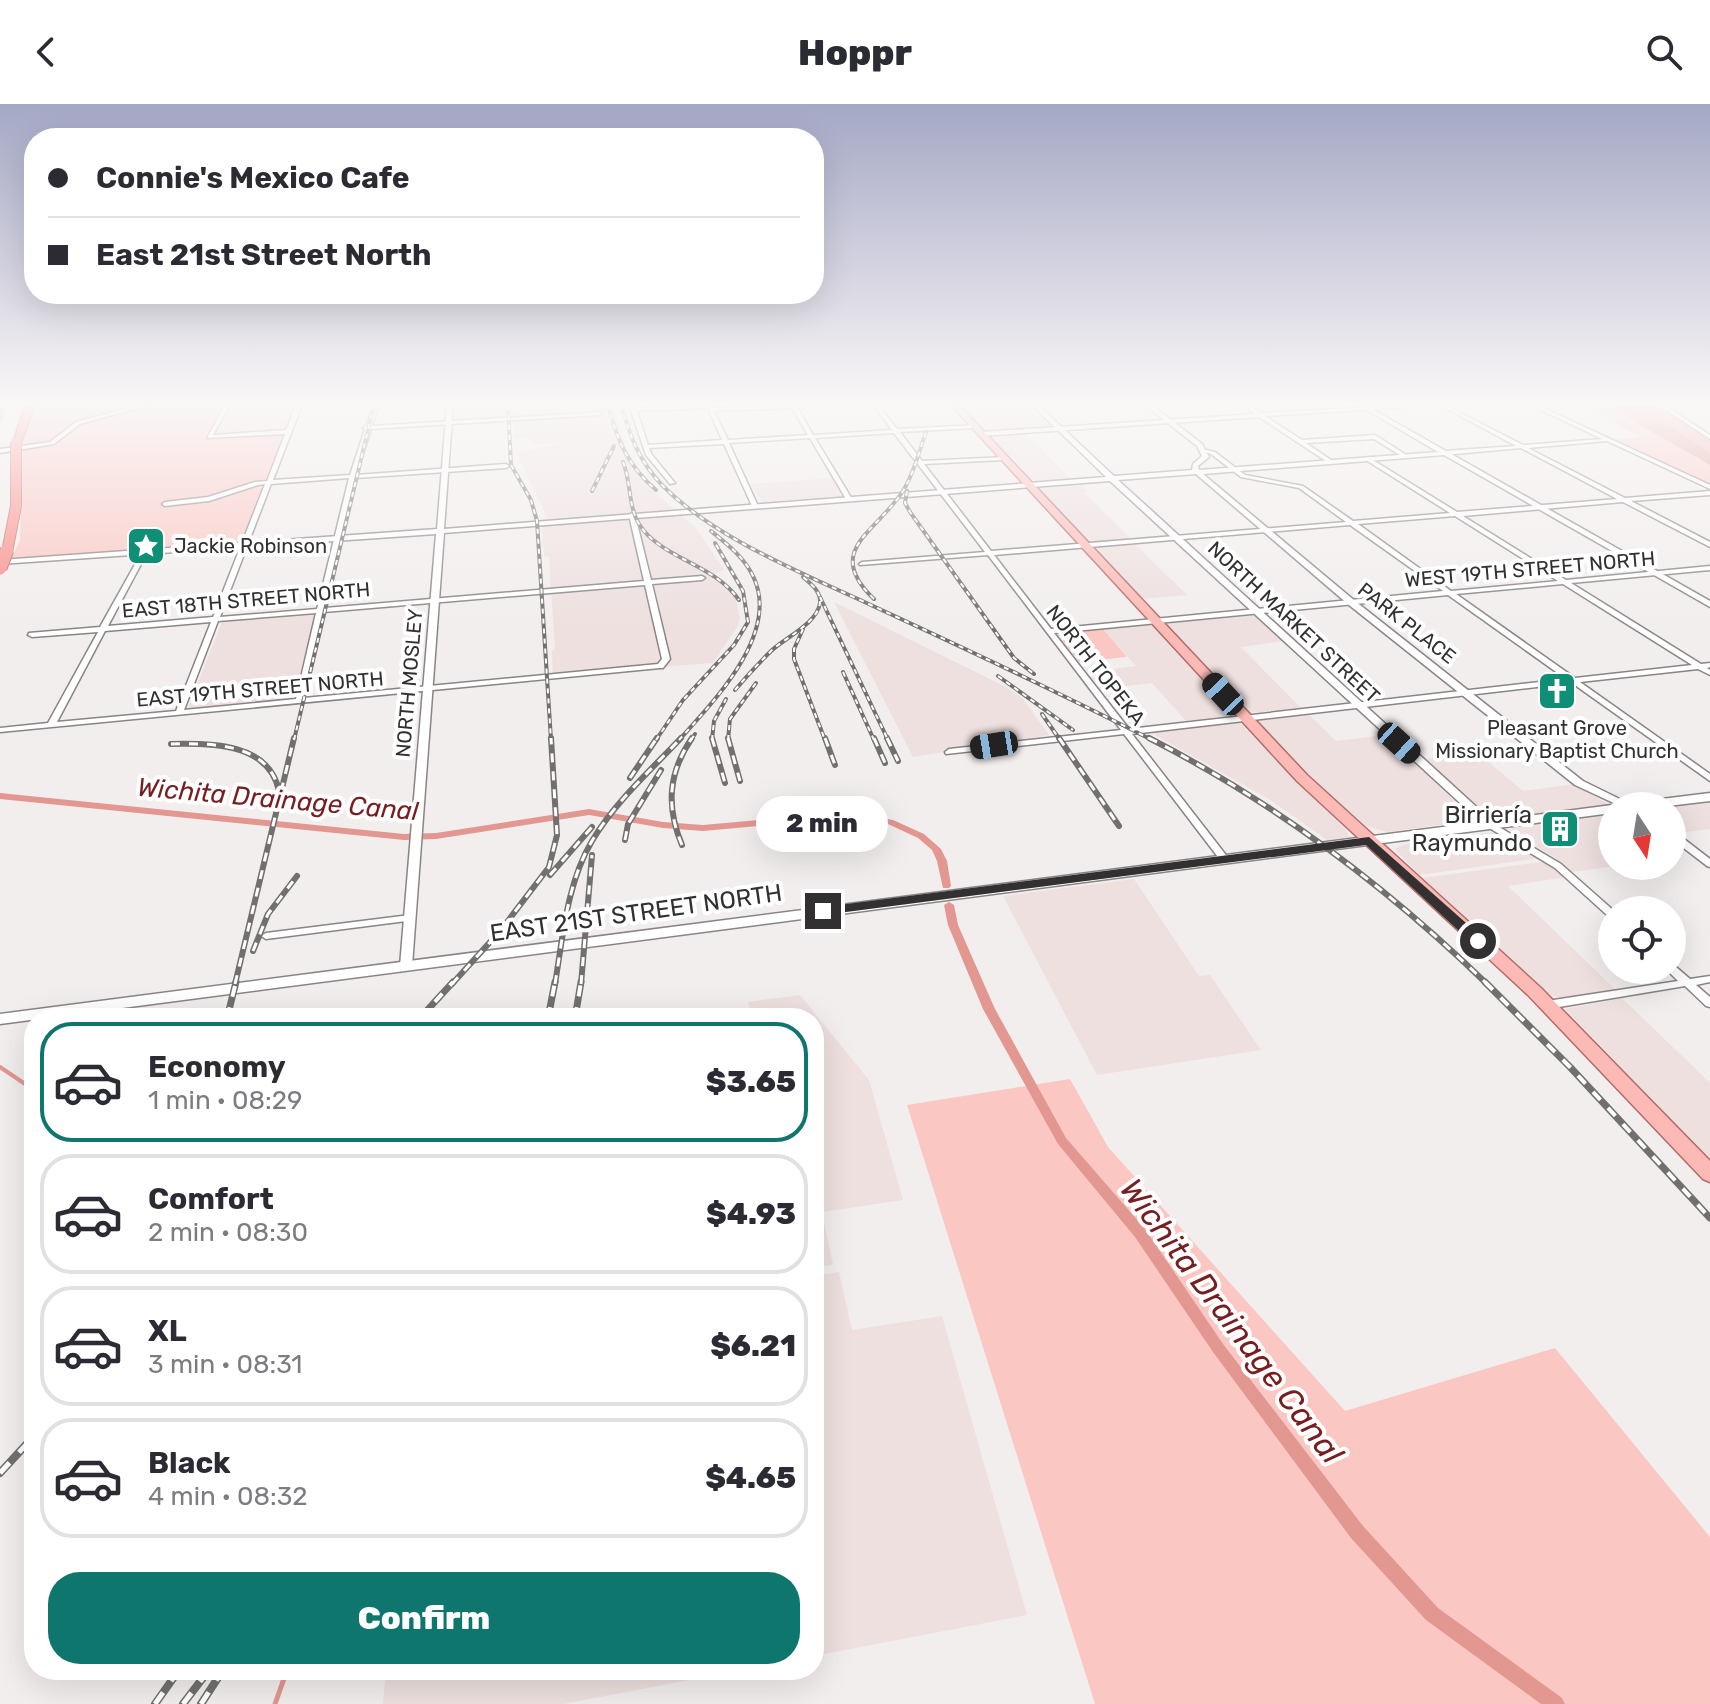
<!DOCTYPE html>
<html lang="en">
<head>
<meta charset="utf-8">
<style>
  :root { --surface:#fff; --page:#f2f2f3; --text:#2b2b33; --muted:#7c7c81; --line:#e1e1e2; --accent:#0f766e }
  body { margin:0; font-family:Rubik,sans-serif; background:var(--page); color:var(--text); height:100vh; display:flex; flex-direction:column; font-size:30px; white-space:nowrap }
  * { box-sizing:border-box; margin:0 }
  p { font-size:26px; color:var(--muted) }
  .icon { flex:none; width:44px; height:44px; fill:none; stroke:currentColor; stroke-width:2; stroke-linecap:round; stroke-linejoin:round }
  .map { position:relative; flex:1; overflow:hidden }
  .details { position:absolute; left:24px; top:904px; width:800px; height:672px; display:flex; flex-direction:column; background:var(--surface); border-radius:32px; box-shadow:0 8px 32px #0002 }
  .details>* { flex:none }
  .top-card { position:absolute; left:24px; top:24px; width:800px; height:176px; border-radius:32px; box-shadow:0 8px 32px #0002; display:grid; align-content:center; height:176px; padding:0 24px; background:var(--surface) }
  .needle { width:52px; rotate:168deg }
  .tools { position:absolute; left:1598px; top:688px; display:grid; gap:16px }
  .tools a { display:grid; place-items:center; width:88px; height:88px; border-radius:50%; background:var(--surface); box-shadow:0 8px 32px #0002; font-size:40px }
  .end { position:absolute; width:36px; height:36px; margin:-18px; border:10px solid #323030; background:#fff; box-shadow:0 0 0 4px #fff }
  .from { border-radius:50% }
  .bubble { position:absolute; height:56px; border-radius:28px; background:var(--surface); box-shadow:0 8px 32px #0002; font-size:26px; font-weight:800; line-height:56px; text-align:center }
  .car { position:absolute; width:24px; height:48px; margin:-24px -12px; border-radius:10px; box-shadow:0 0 6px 2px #0007; background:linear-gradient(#222 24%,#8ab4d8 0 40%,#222 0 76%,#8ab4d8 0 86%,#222 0) }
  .top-card b { display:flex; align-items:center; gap:28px; height:76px; font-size:30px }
  .top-card b+b { border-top:2px solid var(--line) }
  .top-card i { width:20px; height:20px; background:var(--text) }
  ul { padding:14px 0 0; list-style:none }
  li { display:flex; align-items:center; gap:24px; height:120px; margin:0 16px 12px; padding:0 8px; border:4px solid var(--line); border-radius:32px }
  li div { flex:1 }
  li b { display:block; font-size:30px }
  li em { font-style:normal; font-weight:800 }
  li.active { border-color:var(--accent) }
  li>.icon { width:72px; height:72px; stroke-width:1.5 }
  .action { display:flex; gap:16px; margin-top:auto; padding:16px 24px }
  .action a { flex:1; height:92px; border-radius:32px; background:var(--accent); color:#fff; font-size:32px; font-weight:800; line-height:92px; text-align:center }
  header { display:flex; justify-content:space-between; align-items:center; height:104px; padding:0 24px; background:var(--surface); font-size:36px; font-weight:800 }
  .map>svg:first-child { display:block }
  .built { fill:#ede0df }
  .green { fill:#fac7c2 }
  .forest { fill:#f2a6a0 }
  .water { fill:#e29791 }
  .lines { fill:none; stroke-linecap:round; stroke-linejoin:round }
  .stream-far1 { stroke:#e29791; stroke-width:4 }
  .stream { stroke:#e29791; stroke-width:5 }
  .canal { fill:#e29791; fill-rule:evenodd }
  .minor-casing { stroke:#898584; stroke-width:3 }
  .tertiary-casing { stroke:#898584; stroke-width:3 }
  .secondary-casing { stroke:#898584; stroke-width:3 }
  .primary-casing { stroke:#b46c68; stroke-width:3 }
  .motorway-casing { stroke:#b46c68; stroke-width:3 }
  .minor { fill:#fff; fill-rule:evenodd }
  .tertiary { fill:#fff; fill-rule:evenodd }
  .secondary { fill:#fff; fill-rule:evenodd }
  .primary { fill:#fcbab6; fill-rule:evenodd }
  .motorway { fill:#fa8c86; fill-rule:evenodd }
  .rail-far3-casing { stroke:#726f6f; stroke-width:4 }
  .rail-far2-casing { stroke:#726f6f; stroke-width:6 }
  .rail-far1-casing { stroke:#726f6f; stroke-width:7 }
  .rail-casing { stroke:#726f6f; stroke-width:8 }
  .rail-far3 { stroke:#fff; stroke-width:2; stroke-dasharray:5; stroke-linecap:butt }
  .rail-far2 { stroke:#fff; stroke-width:3; stroke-dasharray:9; stroke-linecap:butt }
  .rail-far1 { stroke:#fff; stroke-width:4; stroke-dasharray:11; stroke-linecap:butt }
  .rail { stroke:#fff; stroke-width:5; stroke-dasharray:14; stroke-linecap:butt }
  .motorway-bridge-far1-casing { stroke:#b46c68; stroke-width:12; stroke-linecap:butt }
  .motorway-bridge-casing { stroke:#b46c68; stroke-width:15; stroke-linecap:butt }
  .motorway-bridge-far1 { stroke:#fa8c86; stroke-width:10 }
  .motorway-bridge { stroke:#fa8c86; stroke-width:13 }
  .route { fill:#323030 }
  .labels { text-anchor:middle; stroke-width:8; stroke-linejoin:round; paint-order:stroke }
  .far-poi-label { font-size:20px; fill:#323030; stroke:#fff; text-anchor:start }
  .far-street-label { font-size:20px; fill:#323030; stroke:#fff }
  .poi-label { font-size:24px; fill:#323030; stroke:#fff; text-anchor:end }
  .street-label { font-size:24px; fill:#323030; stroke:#fff }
  .water-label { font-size:26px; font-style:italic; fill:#761e20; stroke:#fff }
  .near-water-label { font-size:32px; font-style:italic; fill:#761e20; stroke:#fff }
</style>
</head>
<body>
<header><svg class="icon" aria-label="back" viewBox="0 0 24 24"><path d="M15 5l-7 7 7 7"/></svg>Hoppr<svg class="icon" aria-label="search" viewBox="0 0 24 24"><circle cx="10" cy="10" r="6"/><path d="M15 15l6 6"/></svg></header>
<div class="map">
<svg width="1710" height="1600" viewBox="0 0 1710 1600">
  <rect width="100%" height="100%" fill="#f3eeee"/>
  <g class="built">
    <polygon points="232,301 295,301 285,328 216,332"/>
    <polygon points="455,301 614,301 629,356 648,378 645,380 696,424 724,466 710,472 731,488 736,495 740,515 737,523 713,559 553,571 552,547 555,544 549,453 544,452 541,415 548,415 517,350 565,338 531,340 532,336 525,334 514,334 515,313 455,317"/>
    <polygon points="960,301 1032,301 1056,324 987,329"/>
    <polygon points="1025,329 1072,376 1032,379 989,332"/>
    <polygon points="832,374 842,393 763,400 751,380"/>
    <polygon points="1078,378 1089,388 1085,389 1132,436 1088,438 1036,383"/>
    <polygon points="1135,440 1187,491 1141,495 1094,444"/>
    <polygon points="834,498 1008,584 1023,595 1049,631 913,653"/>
    <polygon points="316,510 293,595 188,604 222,518"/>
    <polygon points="1249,510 1256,512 1284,537 1241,543 1301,604 1249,609 1165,520"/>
    <polygon points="1150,521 1152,522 1234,611 1186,617 1152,579 1100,585 1087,568 1136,562 1103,525"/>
    <polygon points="1306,608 1336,637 1385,631 1475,716 1387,728 1366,722 1300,664 1256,614"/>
    <polygon points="1238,617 1345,725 1349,733 1327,736 1269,695 1146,626"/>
    <polygon points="1478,649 1523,687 1575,680 1609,701 1492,715 1423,655"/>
    <polygon points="1710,697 1710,725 1679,729 1672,724 1672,702"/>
    <polygon points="1612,710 1612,762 1616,762 1572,768 1554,753 1514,730 1511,723"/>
    <polygon points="1492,728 1541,754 1419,771 1395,745 1405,740"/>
    <polygon points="1541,758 1549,759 1567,773 1508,782 1616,886 1561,894 1551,891 1422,774"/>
    <polygon points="1134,775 1199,872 1210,871 1261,946 1097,971 1003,792"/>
    <polygon points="800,891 869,976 903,1096 822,1108 833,1161 814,1163 814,914 752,914 748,898"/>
    <polygon points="1622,894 1710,979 1710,1055 1565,905"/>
    <polygon points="839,1168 852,1226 942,1212 1027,1511 814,1552 814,1172"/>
    <polygon points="386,1566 741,1566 564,1600 383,1600"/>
  </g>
  <g class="green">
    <polygon points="33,301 222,301 204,333 284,331 265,377 262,378 264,381 242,438 11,455 20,436 23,334"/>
    <polygon points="1567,301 1614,301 1638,320 1710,361 1710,381 1614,336 1641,333 1585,303"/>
    <polygon points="1103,525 1127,553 1079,558 1058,531"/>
    <polygon points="1070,975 1108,1043 1345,1307 1555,1244 1710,1433 1710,1600 1095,1600 907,1001"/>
  </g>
  <polygon class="forest" points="1639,301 1656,301 1710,335 1710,348"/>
  <polygon class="water" points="1614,301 1639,301 1710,348 1710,361 1638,320"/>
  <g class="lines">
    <polyline class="stream-far1" points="0,963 34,986"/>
    <polyline class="stream" points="275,1600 287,1566"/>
    <g class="canal">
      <polygon points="0,301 4,301 3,315 0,317"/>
      <polygon points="0,689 404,730 436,729 589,705 663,718 703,721 849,708 893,716 924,730 941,745 947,757 951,782 949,784 943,784 937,757 932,746 918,734 888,720 849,714 703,727 663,724 589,711 436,735 404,736 0,695"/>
      <polygon points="949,798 954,801 958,821 995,905 1066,1034 1145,1125 1223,1240 1363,1422 1438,1504 1562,1594 1565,1600 1541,1600 1426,1516 1351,1434 1213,1248 1135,1133 1058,1040 983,905 948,821 944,801"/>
    </g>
    <defs>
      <g id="minor">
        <polygon points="140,301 148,301 80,320 54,340 0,349 0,345 50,338 76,318"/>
        <path d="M225,301H230L213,331L286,326L296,301H302L273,376L350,371L365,325L363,324L366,322L374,301H379L372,322L602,308L600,311L371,325L356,371L506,360L509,362L506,364L355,374L325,504L644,477L629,411L632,409L635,411L651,476L702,472L705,474L702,476L652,480L670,555L663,564H660L0,628V624L48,619L98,528L32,533L28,531L29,529L100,523L143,446L148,447L108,522L213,513L265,380L258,381L209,397L165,402L162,400L165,398L208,393L255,378L267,377L285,330L207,334ZM349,374L317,505L220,513L271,380ZM645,481L662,555L658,560L304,594L324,508ZM316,509L296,595L184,606L218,517ZM211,518L176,607L57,618L105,527Z"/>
        <path d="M629,301H634L636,304L711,301L713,304L819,301L817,303H797L813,331L892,326L874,301H878L897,325L976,321L977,322L974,324L900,328L922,357L1005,353V355L1003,356L924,360L991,447L1346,418L1299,384L1241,373L1211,350L1202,347V345L1215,348L1245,371L1303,382L1353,417L1450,409L1366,356V354L1368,353L1457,408L1617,395L1521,344L1444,351L1441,349L1444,347L1516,342L1440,301H1445L1523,341L1602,335L1530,301H1537L1710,381V385L1708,384L1607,337L1528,344L1625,394L1710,387V391L1631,397L1710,438V443L1623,398L1463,412L1566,476L1710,462V466L1571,479L1701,560L1710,559V563L1707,564L1710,566V571L1698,565L1580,578L1710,670V677L1572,579L1132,630L1229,755L1227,757H1221L1124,630L946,650L945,648L949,645L1121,626L988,451L860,461L859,460L862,458L985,448L894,329L815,334L852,395L849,397L846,395L810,334L729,339L758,402L755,404L752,402L724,340L649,344L652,351L675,379L670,380L646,351ZM708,304L722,336L648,341L637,307ZM792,304L808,331L728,336L714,307ZM1455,412L1558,477L1451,487L1358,420ZM1350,421L1443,487L1051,525L994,451ZM1563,480L1692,561L1575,574L1456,490ZM1448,491L1566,575L1129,625L1054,529Z"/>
        <polygon points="1243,301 1248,301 1261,309 1411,301 1409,303 1265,312 1302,336 1375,331 1408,352 1403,353 1374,335 1306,339 1334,358 1329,359 1259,313 981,332 978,330 981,328 1255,310"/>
        <polygon points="1658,301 1664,301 1710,331 1710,335"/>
        <polygon points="1489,717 1561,760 1613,806 1612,806 1612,813 1608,812 1555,764 1486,722 1484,720"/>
        <polygon points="1672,727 1675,728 1710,755 1710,763 1707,762 1672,735"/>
        <polygon points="410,811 415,814 414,816 266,835 261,832 266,829"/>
        <polygon points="1672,862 1676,863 1690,875 1710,872 1710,878 1696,881 1710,893 1710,903 1706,902 1685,882 1547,905 1541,901 1547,897 1678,877 1667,866 1672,866"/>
      </g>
      <polygon id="tertiary" points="447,301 453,301 444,425 1106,373 1032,301 1038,301 1114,372 1192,366 1193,360 1202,352 1197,342 1145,301 1152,301 1202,340 1209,353 1198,362 1199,366 1438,348 1358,301 1365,301 1710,497 1710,503 1444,351 1203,370 1355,497 1583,677 1634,702 1620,702 1575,681 1349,501 1196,370 1118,376 1493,718 1495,720 1489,723 1485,722 1110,377 444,429 412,862 406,866 400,862 436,430 0,460 0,456 437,425"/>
      <g id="secondary">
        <polygon points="1710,689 1710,697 1668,702 1631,702 1637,698"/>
        <polygon points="1612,701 1615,702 1612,702 1612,709 0,920 0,910"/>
      </g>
      <polygon id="primary" points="951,301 959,301 1307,671 1541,884 1710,1057 1710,1078 1703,1075 1529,892 1297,677"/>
      <polygon id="motorway" points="25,301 35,301 21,338 13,340"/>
    </defs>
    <use href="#minor" class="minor-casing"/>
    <use href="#tertiary" class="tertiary-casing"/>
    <use href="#secondary" class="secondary-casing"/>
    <use href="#primary" class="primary-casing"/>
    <use href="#motorway" class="motorway-casing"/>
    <use href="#minor" class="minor"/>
    <use href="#tertiary" class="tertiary"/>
    <use href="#secondary" class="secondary"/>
    <use href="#primary" class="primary"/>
    <use href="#motorway" class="motorway"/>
    <defs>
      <g id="rail-far3">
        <polyline points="508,301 511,361 531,396 537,417 551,636"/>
        <path d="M608,301C617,336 628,362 656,386"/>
        <path d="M621,301C630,332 639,357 662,381C715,435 805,470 873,502C966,545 1060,589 1152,636"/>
        <path d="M623,358C631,377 628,402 639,420C661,455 713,459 739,496"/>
        <polyline points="592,387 614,342"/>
        <polyline points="907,387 905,399 910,408 1014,554 1034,570"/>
        <polyline points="820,493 888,636"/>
        <path d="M874,495C823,446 876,429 903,387C914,369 919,348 926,328"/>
        <polyline points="803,525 794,545 794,555 825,636"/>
        <polyline points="843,568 874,636"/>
        <polyline points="998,572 1073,626"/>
        <path d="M735,586C746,573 758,560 770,548C784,534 817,520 820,499C821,487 811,480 803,473"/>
        <polyline points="1042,610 1060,636"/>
        <polyline points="294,636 374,301"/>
        <polyline points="656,636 683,596 734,541 748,518 743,487 715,439"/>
        <path d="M679,636C714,597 781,529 753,472C744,453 727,440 711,427"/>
        <polyline points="691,636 695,630"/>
        <polyline points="712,636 714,617 726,595"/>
        <polyline points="728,636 730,615 756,579"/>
      </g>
      <g id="rail-far2">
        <polyline points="712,634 725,679"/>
        <polyline points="728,634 740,677"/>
        <polyline points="825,634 835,661"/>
        <polyline points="874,634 885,659"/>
        <polyline points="887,634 898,657"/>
        <polyline points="1059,634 1119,722"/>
        <path d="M1149,634C1274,698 1386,782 1487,880"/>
        <path d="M171,640C212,639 269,639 279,687"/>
        <polyline points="630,674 657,634"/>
        <polyline points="625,736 628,720 661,666"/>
        <path d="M682,741C666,703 668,669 692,634"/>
        <polyline points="550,771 592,723"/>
        <polyline points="504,822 549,763 557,731 551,634"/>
        <polyline points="253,847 268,810 297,772"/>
        <polyline points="235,880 294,634"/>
        <polyline points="452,880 510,816"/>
        <path d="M555,880C563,832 567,779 592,737C615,698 650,667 681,634"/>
        <polyline points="581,880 592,751"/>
      </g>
      <g id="rail-far1">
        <polyline points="1485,878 1570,963 1710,1114"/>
        <polyline points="227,914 236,878"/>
        <polyline points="420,914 453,878"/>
        <polyline points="548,914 555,878"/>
        <polyline points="575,914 581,878"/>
      </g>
      <g id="rail">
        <polyline points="0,1369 34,1332"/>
        <polyline points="155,1600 179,1566"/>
        <polyline points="183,1600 209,1566"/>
        <polyline points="201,1600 223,1566"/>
      </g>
    </defs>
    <use href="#rail-far3" class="rail-far3-casing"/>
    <use href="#rail-far2" class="rail-far2-casing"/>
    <use href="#rail-far1" class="rail-far1-casing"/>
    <use href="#rail" class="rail-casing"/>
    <use href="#rail-far3" class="rail-far3"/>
    <use href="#rail-far2" class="rail-far2"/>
    <use href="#rail-far1" class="rail-far1"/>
    <use href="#rail" class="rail"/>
    <defs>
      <polyline id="motorway-bridge-far1" points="7,448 16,402 16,338"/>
      <polyline id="motorway-bridge" points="0,464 7,446"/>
    </defs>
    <use href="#motorway-bridge-far1" class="motorway-bridge-far1-casing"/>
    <use href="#motorway-bridge" class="motorway-bridge-casing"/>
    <use href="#motorway-bridge-far1" class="motorway-bridge-far1"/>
    <use href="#motorway-bridge" class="motorway-bridge"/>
  </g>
  <linearGradient id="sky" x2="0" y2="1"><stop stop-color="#a5a8c5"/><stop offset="0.57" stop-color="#faf7f7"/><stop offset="1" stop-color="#faf7f7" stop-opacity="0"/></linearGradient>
  <rect width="1710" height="525" fill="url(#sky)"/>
  <polygon class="route" points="1369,733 1483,834 1483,840 1473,840 1366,741 823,811 816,807 823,803"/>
  <defs>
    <symbol id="sight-square" viewBox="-11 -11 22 22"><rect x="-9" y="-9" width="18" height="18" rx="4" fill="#0e8f76" stroke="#fff"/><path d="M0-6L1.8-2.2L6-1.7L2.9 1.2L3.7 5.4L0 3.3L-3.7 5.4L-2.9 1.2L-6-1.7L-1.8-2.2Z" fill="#fff"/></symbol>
    <symbol id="church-square" viewBox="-11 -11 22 22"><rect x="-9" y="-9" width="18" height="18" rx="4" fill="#0e8f76" stroke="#fff"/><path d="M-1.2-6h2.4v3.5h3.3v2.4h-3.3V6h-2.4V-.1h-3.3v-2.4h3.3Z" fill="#fff"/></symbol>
    <symbol id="building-square" viewBox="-11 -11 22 22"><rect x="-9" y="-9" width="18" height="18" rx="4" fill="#0e8f76" stroke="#fff"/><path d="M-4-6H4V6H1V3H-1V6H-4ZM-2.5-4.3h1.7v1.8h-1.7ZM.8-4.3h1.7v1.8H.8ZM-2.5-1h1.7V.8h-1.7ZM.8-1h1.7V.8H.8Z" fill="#fff"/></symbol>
  </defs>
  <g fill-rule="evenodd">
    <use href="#sight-square" x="124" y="420" width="44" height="44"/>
    <use href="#church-square" x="1535" y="565" width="44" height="44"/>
    <use href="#building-square" x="1538" y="703" width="44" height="44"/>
  </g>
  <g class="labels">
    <g class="far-poi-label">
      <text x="174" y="449">Jackie Robinson</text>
      <text x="1557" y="631" text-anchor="middle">Pleasant Grove<tspan x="1557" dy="23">Missionary Baptist Church</tspan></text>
    </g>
    <g class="far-street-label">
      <text transform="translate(1530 465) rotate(-5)" y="7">WEST 19TH STREET NORTH</text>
      <text transform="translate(246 496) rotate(-5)" y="7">EAST 18TH STREET NORTH</text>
      <text transform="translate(1294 518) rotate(43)" y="7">NORTH MARKET STREET</text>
      <text transform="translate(1407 519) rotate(38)" y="7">PARK PLACE</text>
      <text transform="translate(1096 561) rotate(52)" y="7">NORTH TOPEKA</text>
      <text transform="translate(409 579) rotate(-85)" y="7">NORTH MOSLEY</text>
      <text transform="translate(260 585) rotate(-5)" y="7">EAST 19TH STREET NORTH</text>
    </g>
    <g class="poi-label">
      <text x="1532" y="719">Birriería<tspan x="1532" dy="28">Raymundo</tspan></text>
    </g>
    <g class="street-label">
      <text transform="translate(636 809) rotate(-8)" y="8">EAST 21ST STREET NORTH</text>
    </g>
    <g class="water-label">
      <text transform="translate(278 695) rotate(5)" y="9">Wichita Drainage Canal</text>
    </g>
    <g class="near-water-label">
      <text transform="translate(1232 1217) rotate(53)" y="11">Wichita Drainage Canal</text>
    </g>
  </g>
</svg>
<div class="tools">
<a><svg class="needle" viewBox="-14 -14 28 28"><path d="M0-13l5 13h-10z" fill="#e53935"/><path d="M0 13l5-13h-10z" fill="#7c7c81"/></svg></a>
<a><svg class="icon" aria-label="locate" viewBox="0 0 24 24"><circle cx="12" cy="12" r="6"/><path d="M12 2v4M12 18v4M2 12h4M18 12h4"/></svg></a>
</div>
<i class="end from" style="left:1478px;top:837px"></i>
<i class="end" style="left:823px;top:807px"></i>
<div class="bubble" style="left:756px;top:692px;width:132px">2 min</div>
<i class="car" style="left:1223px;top:590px;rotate:317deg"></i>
<i class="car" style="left:1399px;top:639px;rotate:132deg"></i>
<i class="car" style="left:994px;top:641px;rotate:261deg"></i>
<div class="top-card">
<b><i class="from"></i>Connie's Mexico Cafe</b>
<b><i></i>East 21st Street North</b>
</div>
<section class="details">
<ul>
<li class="active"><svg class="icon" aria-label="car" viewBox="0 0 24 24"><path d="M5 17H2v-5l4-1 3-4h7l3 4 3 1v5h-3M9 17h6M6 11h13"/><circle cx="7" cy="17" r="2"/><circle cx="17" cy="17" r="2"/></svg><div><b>Economy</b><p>1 min · 08:29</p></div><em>$3.65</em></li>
<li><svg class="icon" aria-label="car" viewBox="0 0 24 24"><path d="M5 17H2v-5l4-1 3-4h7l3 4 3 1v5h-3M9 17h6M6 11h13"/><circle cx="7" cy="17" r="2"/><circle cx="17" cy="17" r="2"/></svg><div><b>Comfort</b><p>2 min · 08:30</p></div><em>$4.93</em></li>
<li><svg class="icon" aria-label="car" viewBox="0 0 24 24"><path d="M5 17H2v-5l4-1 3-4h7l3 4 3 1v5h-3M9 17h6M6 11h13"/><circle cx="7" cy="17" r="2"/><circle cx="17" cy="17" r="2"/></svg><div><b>XL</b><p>3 min · 08:31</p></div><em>$6.21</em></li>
<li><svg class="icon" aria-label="car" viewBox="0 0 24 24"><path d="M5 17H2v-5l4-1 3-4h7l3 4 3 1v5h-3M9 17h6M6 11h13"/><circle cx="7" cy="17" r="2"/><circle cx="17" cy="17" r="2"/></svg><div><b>Black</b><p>4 min · 08:32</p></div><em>$4.65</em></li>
</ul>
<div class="action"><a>Confirm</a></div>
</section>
</div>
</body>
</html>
